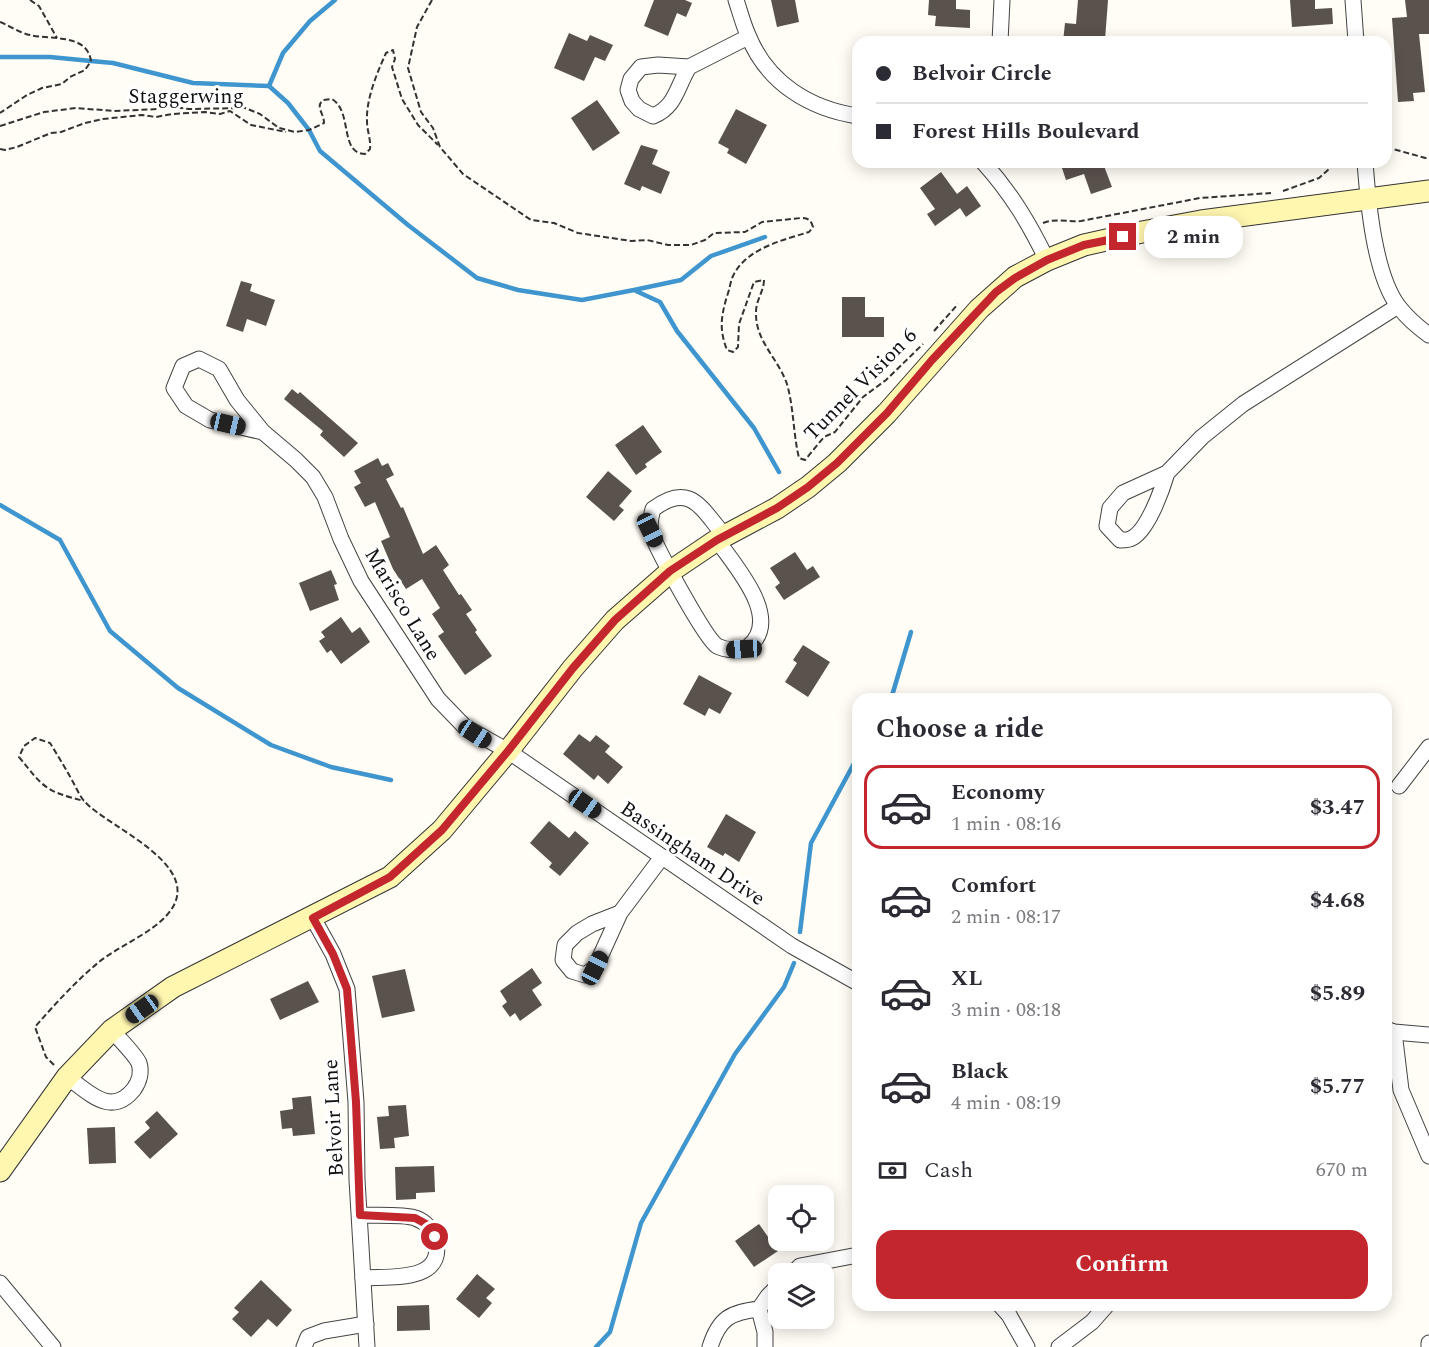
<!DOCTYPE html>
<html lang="en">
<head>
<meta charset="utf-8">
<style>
  :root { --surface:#fff; --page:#f7f7f7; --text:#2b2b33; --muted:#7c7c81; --line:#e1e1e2; --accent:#c4262e }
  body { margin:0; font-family:Spectral,serif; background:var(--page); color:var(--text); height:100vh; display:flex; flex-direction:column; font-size:22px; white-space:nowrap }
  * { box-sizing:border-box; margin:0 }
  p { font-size:20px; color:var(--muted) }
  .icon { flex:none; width:33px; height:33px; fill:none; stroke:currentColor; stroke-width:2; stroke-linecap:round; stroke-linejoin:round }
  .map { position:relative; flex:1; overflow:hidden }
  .drawer { position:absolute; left:852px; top:693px; width:540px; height:618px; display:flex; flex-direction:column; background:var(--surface); border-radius:18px; box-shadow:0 3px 15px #0003 }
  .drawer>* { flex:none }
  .guide { position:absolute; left:852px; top:36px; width:540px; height:132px; border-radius:18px; box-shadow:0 3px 15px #0003; display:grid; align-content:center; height:132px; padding:0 24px; background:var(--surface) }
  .controls { position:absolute; left:768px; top:1185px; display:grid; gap:12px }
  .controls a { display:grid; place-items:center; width:66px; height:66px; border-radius:12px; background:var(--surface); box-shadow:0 3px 15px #0003; font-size:30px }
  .end { position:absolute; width:27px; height:27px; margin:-14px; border:8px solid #c4262e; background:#fff; box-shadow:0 0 0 3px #fff }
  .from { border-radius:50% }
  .bubble { position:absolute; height:42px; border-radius:18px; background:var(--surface); box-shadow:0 3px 15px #0003; font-size:20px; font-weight:700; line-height:42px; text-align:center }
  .car { position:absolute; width:18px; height:36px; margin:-18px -9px; border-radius:8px; box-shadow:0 0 4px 2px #0007; background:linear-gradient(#222 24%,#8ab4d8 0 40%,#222 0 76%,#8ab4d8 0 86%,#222 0) }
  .guide b { display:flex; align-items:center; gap:21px; height:57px; font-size:22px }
  .guide b+b { border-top:2px solid var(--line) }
  .guide i { width:15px; height:15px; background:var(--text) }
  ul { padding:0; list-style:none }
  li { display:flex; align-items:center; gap:18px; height:84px; margin:0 12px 9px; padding:0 12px; border:3px solid transparent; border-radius:18px }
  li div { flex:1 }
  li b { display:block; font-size:22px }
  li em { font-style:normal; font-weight:700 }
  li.active { border-color:var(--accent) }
  li>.icon { width:54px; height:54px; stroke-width:1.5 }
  h2 { padding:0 24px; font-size:27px; line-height:72px }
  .pay { display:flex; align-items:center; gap:15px; height:66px; padding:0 24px; font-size:22px }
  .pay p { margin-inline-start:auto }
  .button { display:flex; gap:12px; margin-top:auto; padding:12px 24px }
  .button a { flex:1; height:69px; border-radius:18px; background:var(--accent); color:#fff; font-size:24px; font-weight:700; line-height:69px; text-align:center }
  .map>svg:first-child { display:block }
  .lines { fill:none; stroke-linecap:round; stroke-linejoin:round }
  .stream { stroke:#3f96cf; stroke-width:4.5 }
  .building { fill:#5a524d }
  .street-casing { stroke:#444; stroke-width:17 }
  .secondary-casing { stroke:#333; stroke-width:23 }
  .path { stroke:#333; stroke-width:2; stroke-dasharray:6 3; stroke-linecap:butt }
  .street { stroke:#fff; stroke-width:15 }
  .secondary { stroke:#fff6b0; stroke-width:21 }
  .route { stroke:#c4262e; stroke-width:8 }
  .labels { text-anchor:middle; stroke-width:6; stroke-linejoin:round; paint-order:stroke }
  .street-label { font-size:21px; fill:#111; stroke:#fff }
</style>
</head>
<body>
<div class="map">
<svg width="1429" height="1347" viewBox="0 0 1429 1347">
  <rect width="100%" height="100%" fill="#fffdf5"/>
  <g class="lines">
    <g class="stream">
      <polyline points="0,57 50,57 91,61 113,63 193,83 269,86 288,103 309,130 320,151 408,225 477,278 518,290 582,300 634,290 681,280 711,256 765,237"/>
      <polyline points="269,86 283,53 310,21 335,0"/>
      <polyline points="636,291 660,302 677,331 754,428 779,472"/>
      <polyline points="0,505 60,540 110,631 178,688 271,745 331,767 391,780"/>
      <polyline points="891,699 911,632"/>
      <polyline points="800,932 811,843 858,756"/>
      <polyline points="596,1347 610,1332 641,1223 735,1054 784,987 794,963"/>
    </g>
  </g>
  <g class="building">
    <polygon points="654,0 685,0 692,3 686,17 677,13 668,36 644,26"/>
    <polygon points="771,0 795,0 799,22 777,27"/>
    <polygon points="929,0 956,0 956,9 970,10 970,28 935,26 936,16 928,15"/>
    <polygon points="1078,0 1108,0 1105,40 1083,38 1082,42 1063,42 1065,23 1076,24"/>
    <polygon points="1290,0 1315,0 1315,9 1332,8 1333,24 1292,27"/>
    <polygon points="1405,0 1429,0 1429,34 1419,34 1425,92 1413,93 1414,101 1398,102 1392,18 1407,17"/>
    <polygon points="569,33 587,41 590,35 613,45 605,61 595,57 584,81 554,68"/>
    <polygon points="597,100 620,133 593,151 571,118"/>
    <polygon points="736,109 767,125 746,164 727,153 729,149 718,143"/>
    <polygon points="641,145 658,150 652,164 670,172 661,194 642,186 640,191 624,184"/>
    <polygon points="1060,162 1112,162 1104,166 1112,187 1091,194 1084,174 1066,180"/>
    <polygon points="941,172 957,194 967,186 981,206 966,217 960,208 935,226 927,214 935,209 920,188"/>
    <polygon points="241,281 252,284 250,291 275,300 266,326 247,319 243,332 226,326"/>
    <polygon points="842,297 865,297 865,317 884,317 884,337 842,337"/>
    <polygon points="292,389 298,394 300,392 358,443 344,457 320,435 323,431 284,399"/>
    <polygon points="643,425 662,452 645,464 647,467 636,475 615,445"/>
    <polygon points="378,458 382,466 388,463 394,475 386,479 401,508 403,507 423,554 436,545 449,565 443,570 459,595 461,594 472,610 466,614 477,630 475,632 492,656 465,675 438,636 444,632 432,614 440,608 422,579 406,589 393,569 381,541 390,537 375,502 365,507 354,487 361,483 354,471"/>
    <polygon points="608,471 632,491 619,506 624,510 614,521 586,497"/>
    <polygon points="795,552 807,570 813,566 820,577 784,600 775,587 780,583 770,568"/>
    <polygon points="331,570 337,584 334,585 339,600 310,611 299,583"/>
    <polygon points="341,617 352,633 360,627 370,642 341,664 331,650 327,653 319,641 325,637 321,632"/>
    <polygon points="803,645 830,662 808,697 785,682 797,663 793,660"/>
    <polygon points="699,675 732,693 720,714 709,708 705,716 683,704"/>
    <polygon points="579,734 590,742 596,735 610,746 605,752 623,767 608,784 598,775 594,780 563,754"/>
    <polygon points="726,814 756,832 739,862 725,853 723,856 707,847"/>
    <polygon points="549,821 569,838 575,831 589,843 560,876 549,867 552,863 530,843"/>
    <polygon points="532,968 542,983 532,990 542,1005 520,1021 515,1013 510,1017 502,1006 507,1002 500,991"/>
    <polygon points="405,969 415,1011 382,1018 372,976"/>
    <polygon points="308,981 319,1002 280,1020 270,999"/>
    <polygon points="311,1096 315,1134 293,1136 292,1128 282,1129 280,1111 293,1109 292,1098"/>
    <polygon points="406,1105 409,1136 394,1138 395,1148 380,1149 377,1117 389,1116 388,1106"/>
    <polygon points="157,1111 178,1134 150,1159 134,1142 150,1128 145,1122"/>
    <polygon points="115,1127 116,1163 89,1164 87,1128"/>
    <polygon points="434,1166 435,1192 416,1193 416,1199 396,1200 395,1167"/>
    <polygon points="759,1224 778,1251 754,1267 735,1241"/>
    <polygon points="477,1274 495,1289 486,1298 492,1303 479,1318 456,1299"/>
    <polygon points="261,1280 292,1310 277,1327 268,1319 251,1337 232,1319 239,1312 234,1308"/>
    <polygon points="429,1305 430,1330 397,1331 397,1306"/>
  </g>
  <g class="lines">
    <defs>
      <g id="street">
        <path d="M736,0C740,12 743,24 748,35C767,83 810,109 858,116"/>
        <polyline points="1353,0 1356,42"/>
        <polyline points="1000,42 1002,0"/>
        <path d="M689,67C677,86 676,107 653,116L639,109L632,101L628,90L631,79L641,67L658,65L689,67L748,37"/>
        <path d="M983,162C1011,193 1029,223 1047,260"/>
        <path d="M1365,162C1368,202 1374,273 1398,306C1406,316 1419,328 1429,335"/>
        <polyline points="263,432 210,420 186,406 174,388 183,366 199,359 219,369 237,400 263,432 296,460 313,477 325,497 341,539 361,581 438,699 465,727 508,751 792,946 858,983"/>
        <path d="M1167,473C1162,490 1147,533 1130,539C1129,540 1121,540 1120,540L1107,526L1110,508L1123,493L1167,473L1202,437L1243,404L1398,306"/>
        <path d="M717,540C734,565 784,619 748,647C741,652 725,650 717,646C705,638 656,548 651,532C649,524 651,516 653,509C691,481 701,509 725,536"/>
        <polyline points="1399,786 1429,747"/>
        <polyline points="620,913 595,968 585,975 572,971 563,960 565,945 577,933 592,924 620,913 662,857"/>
        <polyline points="313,918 333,954 347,989 356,1102 357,1180 367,1347"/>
        <polyline points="1386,1029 1394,1032 1429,1035"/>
        <polyline points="1394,1032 1401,1090 1429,1156"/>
        <path d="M67,1077C89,1092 111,1118 134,1089C139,1082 142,1072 139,1063C135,1054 119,1039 112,1030"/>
        <path d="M360,1215C374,1216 403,1214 415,1218C425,1221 434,1231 436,1241C444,1283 390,1276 363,1278"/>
        <polyline points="792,1274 800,1266 858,1255"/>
        <polyline points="0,1283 53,1347"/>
        <polyline points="1000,1305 1009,1315 1027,1347"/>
        <polyline points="759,1309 765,1332 765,1347"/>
        <polyline points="304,1347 308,1337 324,1331 366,1324"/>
        <path d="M710,1347C719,1318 731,1312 759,1309L768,1296L778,1286"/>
        <polyline points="1059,1347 1092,1322 1107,1305"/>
        <polyline points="1429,1347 1429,1343"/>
      </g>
      <polyline id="secondary" points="0,1171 67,1077 112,1030 173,987 390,877 442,830 508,751 573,668 615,620 671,571 717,540 777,508 808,487 837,463 887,413 979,309 1015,277 1047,260 1084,245 1142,232 1201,221 1429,191"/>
    </defs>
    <use href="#street" class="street-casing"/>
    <use href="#secondary" class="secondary-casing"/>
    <g class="path">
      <polyline points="30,0 39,6 57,38"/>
      <path d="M432,0L417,27L408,68L421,112L433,128L440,147L463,174L531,220L554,223L578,233L631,241L647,240L668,245H691L705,240L714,233L745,232L762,222L801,218C808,218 811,220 813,227L809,232C783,240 748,248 734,274C730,281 730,289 727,296C721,317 719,329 727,350L733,352L738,347L739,324L754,282L764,280C764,291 756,300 756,312C755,341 778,358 787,384C794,409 793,433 799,458L805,460L824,437L835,432L863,397L886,380L923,344"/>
      <path d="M0,22C10,26 20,33 30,35C50,40 87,33 91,61L85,70L70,77L62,84L42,88L27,95L0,113"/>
      <path d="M0,126L44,112L76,108L114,111L159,109L172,107L189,109L245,108L260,114L279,128L295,132L309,130L324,123C324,113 315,107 323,100L332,99C353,112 339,153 365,154L370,149C371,139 367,131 367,121C366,99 377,73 386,53L393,50L395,59L392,67L402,99L418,125L438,145"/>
      <polyline points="1386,147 1429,159"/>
      <polyline points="0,149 5,150 17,147 51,133 61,132 85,123 103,119 142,115 156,117 172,114 205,112 220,114 230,111 251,125 286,132"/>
      <polyline points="1283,191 1319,178 1337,162"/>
      <path d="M1043,223C1056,218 1068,222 1081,221L1200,198L1271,193"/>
      <polyline points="934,331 958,304"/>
      <path d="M54,1065L46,1057L35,1027C55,1004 76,981 99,962C119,946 150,934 167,915C210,867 109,828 85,802C80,797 77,789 73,782C66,769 58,756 50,743L35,738L24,746L19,757C44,788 45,791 84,801"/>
    </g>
    <use href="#street" class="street"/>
    <use href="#secondary" class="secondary"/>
  </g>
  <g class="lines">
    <polyline class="route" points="435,1237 428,1225 415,1218 360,1215 356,1102 347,989 333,954 313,918 390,877 442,830 508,751 573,668 615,620 670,571 717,540 777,508 808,487 837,463 887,413 932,360 996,292 1015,278 1047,260 1084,245 1123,237"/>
  </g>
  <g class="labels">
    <g class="street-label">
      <text x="186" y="103">Staggerwing</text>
      <text transform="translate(860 384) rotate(-45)" y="7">Tunnel Vision 6</text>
      <text transform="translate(403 604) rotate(59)" y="7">Marisco Lane</text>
      <text transform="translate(693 853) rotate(34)" y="7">Bassingham Drive</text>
      <text transform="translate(333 1118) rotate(-93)" y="7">Belvoir Lane</text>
    </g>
  </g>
</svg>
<div class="controls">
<a><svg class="icon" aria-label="locate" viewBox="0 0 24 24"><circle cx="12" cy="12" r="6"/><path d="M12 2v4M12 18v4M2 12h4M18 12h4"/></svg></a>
<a><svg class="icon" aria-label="layers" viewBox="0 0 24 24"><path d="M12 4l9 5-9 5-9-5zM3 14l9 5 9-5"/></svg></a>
</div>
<i class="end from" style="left:435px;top:1237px"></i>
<i class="end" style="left:1123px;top:237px"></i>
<div class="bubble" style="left:1144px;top:216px;width:99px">2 min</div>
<i class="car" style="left:228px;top:424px;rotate:103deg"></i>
<i class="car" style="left:650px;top:530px;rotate:154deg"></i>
<i class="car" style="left:744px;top:649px;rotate:267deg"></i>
<i class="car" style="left:475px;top:734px;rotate:123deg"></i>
<i class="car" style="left:585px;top:804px;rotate:125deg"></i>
<i class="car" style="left:595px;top:968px;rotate:27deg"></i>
<i class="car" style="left:142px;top:1009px;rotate:235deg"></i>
<div class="guide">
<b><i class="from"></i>Belvoir Circle</b>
<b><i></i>Forest Hills Boulevard</b>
</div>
<section class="drawer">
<h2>Choose a ride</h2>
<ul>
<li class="active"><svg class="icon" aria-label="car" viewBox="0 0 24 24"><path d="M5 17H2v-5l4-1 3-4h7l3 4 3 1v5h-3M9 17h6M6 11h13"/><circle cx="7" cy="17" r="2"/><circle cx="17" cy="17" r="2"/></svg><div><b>Economy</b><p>1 min · 08:16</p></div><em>$3.47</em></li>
<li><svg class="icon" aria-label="car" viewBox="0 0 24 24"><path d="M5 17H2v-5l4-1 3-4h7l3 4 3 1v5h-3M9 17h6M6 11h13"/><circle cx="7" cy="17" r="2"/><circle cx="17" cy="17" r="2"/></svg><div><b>Comfort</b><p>2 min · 08:17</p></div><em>$4.68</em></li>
<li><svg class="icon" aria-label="car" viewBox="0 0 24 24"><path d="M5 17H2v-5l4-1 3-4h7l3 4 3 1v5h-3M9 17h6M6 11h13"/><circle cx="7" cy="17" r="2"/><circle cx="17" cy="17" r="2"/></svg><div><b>XL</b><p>3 min · 08:18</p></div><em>$5.89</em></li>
<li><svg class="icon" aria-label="car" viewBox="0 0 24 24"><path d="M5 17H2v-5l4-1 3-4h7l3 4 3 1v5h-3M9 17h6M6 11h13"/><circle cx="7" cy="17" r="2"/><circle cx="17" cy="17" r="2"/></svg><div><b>Black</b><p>4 min · 08:19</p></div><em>$5.77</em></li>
</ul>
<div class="pay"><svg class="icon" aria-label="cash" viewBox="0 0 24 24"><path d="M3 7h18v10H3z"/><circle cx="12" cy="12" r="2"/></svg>Cash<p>670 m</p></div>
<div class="button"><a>Confirm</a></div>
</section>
</div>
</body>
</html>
